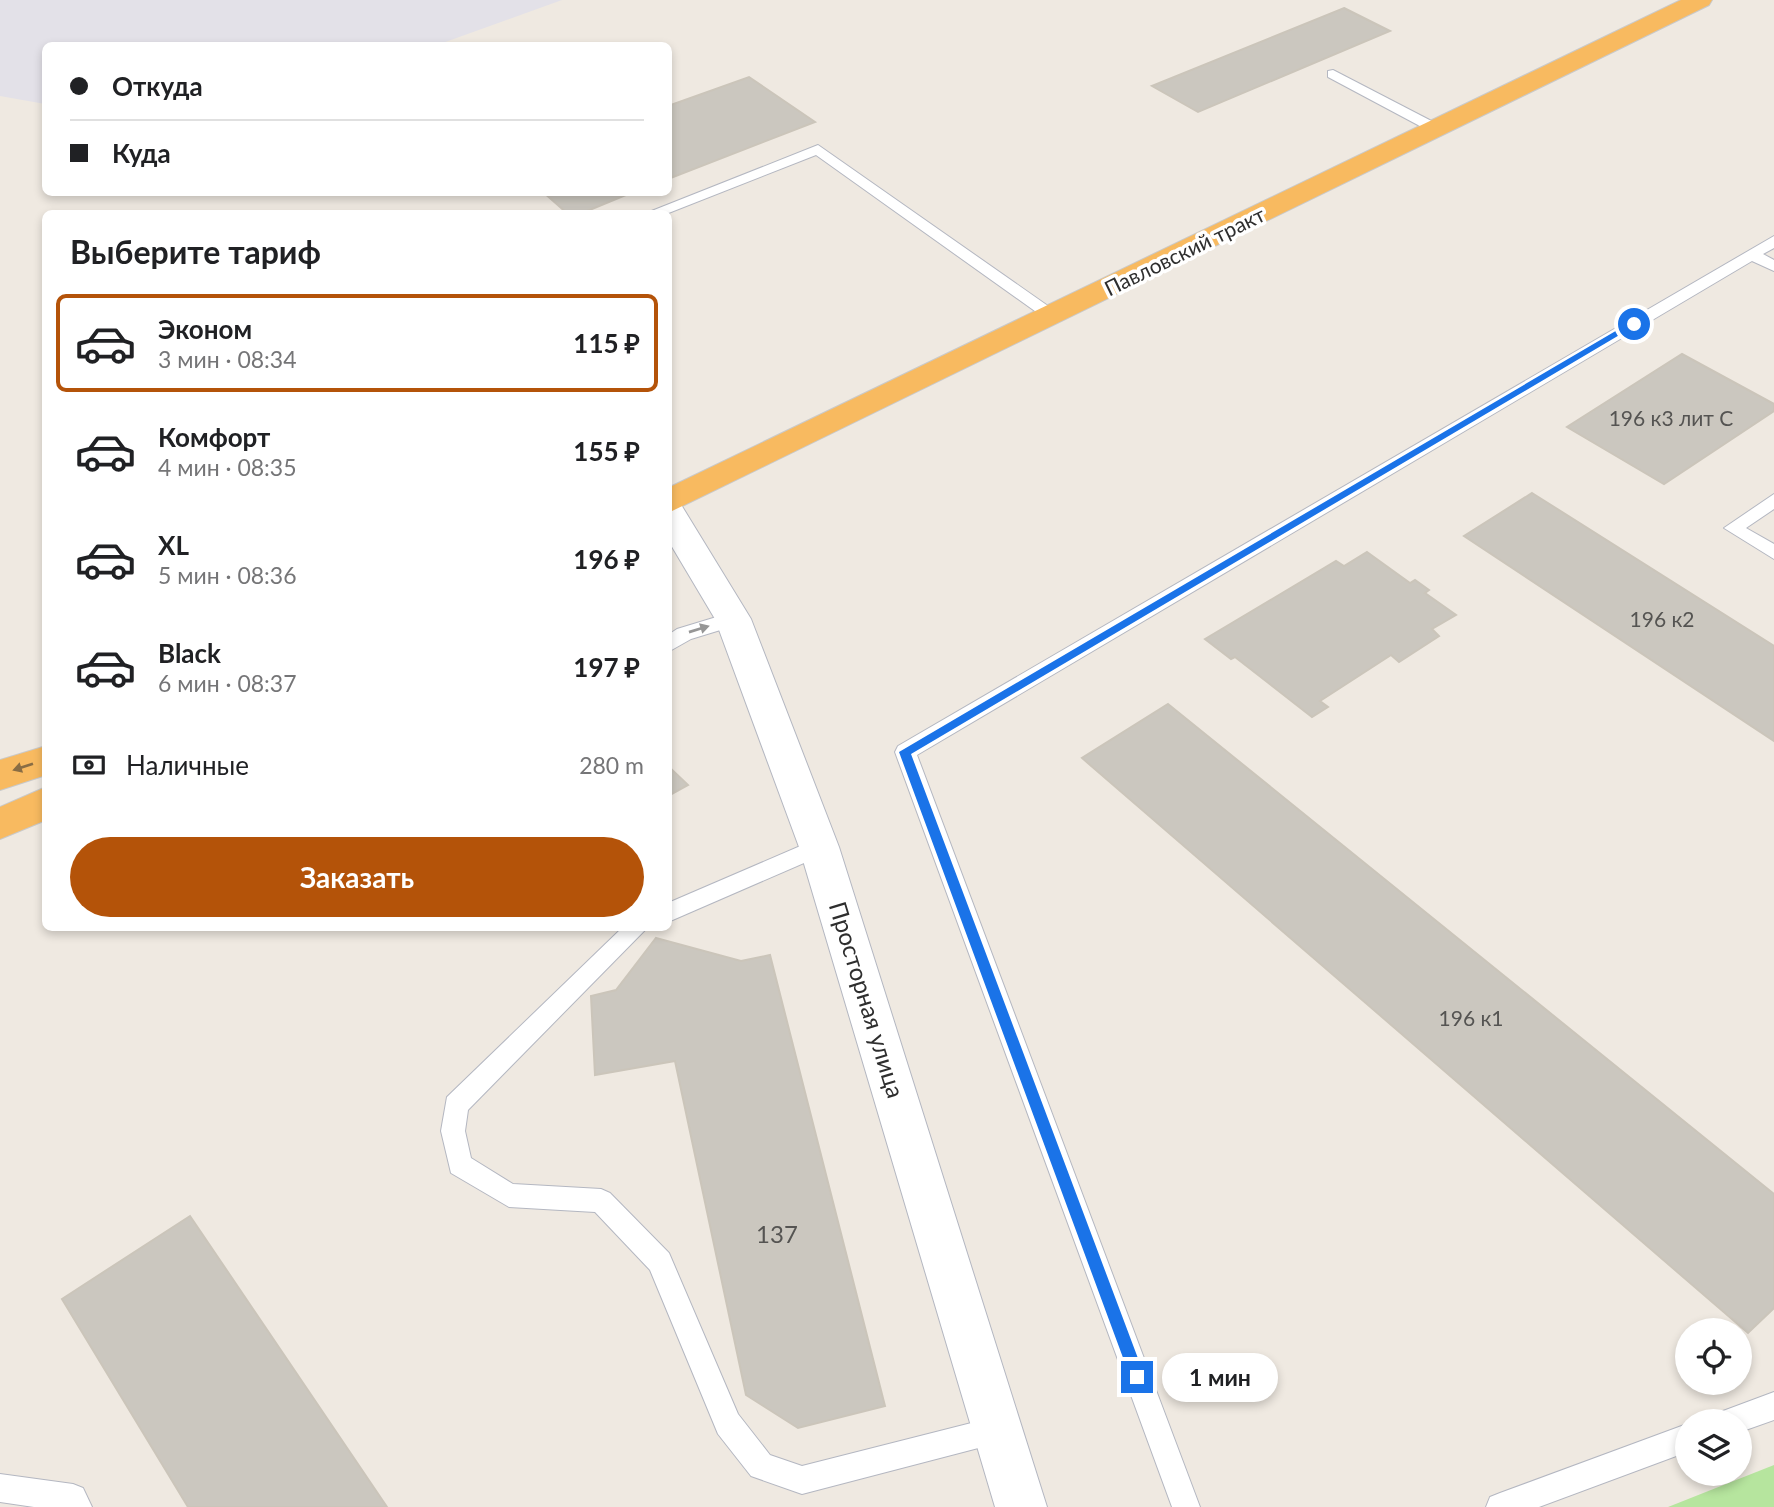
<!DOCTYPE html>
<html lang="ru">
<head>
<meta charset="utf-8">
<style>
  :root { --surface:#fff; --page:#f2f2f2; --text:#202124; --muted:#757577; --line:#e0e0e0; --accent:#b45309 }
  body { margin:0; font-family:Lato,sans-serif; background:var(--page); color:var(--text); height:100vh; display:flex; flex-direction:column; font-size:26px; white-space:nowrap }
  * { box-sizing:border-box; margin:0 }
  p { font-size:23px; color:var(--muted) }
  .icon { flex:none; width:38px; height:38px; fill:none; stroke:currentColor; stroke-width:2; stroke-linecap:round; stroke-linejoin:round }
  .map { position:relative; flex:1; overflow:hidden }
  .details { position:absolute; left:42px; top:210px; width:630px; height:721px; display:flex; flex-direction:column; background:var(--surface); border-radius:10px; box-shadow:0 4px 10px #0003 }
  .details>* { flex:none }
  .hud { position:absolute; left:42px; top:42px; width:630px; height:154px; border-radius:10px; box-shadow:0 4px 10px #0003; display:grid; align-content:center; height:154px; padding:0 28px; background:var(--surface) }
  .tools { position:absolute; left:1675px; top:1318px; display:grid; gap:14px }
  .tools a { display:grid; place-items:center; width:77px; height:77px; border-radius:50%; background:var(--surface); box-shadow:0 4px 10px #0003; font-size:35px }
  .end { position:absolute; width:32px; height:32px; margin:-16px; border:9px solid #1a73e8; background:#fff; box-shadow:0 0 0 4px #fff }
  .from { border-radius:50% }
  .bubble { position:absolute; height:49px; border-radius:24px; background:var(--surface); box-shadow:0 4px 10px #0003; font-size:23px; font-weight:700; line-height:49px; text-align:center }
  .hud b { display:flex; align-items:center; gap:24px; height:66px; font-size:26px }
  .hud b+b { border-top:2px solid var(--line) }
  .hud i { width:18px; height:18px; background:var(--text) }
  ul { padding:0; list-style:none }
  li { display:flex; align-items:center; gap:21px; height:98px; margin:0 14px 10px; padding:0 14px; border:4px solid transparent; border-radius:10px }
  li div { flex:1 }
  li b { display:block; font-size:26px }
  li em { font-style:normal; font-weight:700 }
  li.active { border-color:var(--accent) }
  li>.icon { width:63px; height:63px; stroke-width:1.5 }
  h2 { padding:0 28px; font-size:32px; line-height:84px }
  .pay { display:flex; align-items:center; gap:18px; height:77px; padding:0 28px; font-size:26px }
  .pay p { margin-inline-start:auto }
  .action { display:flex; gap:14px; margin-top:auto; padding:14px 28px }
  .action a { flex:1; height:80px; border-radius:42px; background:var(--accent); color:#fff; font-size:28px; font-weight:700; line-height:80px; text-align:center }
  .map>svg:first-child { display:block }
  .industrial { fill:#e3e1e8 }
  .green { fill:#b6e59e }
  .building { fill:#cbc7bf; stroke:#cbc5ba; stroke-width:2 }
  .lines { fill:none; stroke-linecap:round; stroke-linejoin:round }
  .service-casing { stroke:#b4b7c1; stroke-width:2 }
  .tertiary-casing { stroke:#b4b7c1; stroke-width:2 }
  .trunk-casing { stroke:#c9c9c9; stroke-width:2 }
  .service { fill:#fff; fill-rule:evenodd }
  .tertiary { fill:#fff; fill-rule:evenodd }
  .trunk { fill:#f8ba60; fill-rule:evenodd }
  .oneway { fill:#969696 }
  .oneway2 { fill:#896d44 }
  .route { fill:#1a73e8 }
  .labels { text-anchor:middle; stroke-width:7; stroke-linejoin:round; paint-order:stroke }
  .far-street-label { font-size:21px; fill:#2e2e2e; stroke:#fff }
  .number-label { font-size:21px; fill:#555452 }
  .street-label { font-size:24px; fill:#2e2e2e; stroke:#fff }
  .near-number-label { font-size:24px; fill:#555452 }
</style>
</head>
<body>
<div class="map">
<svg width="1774" height="1507" viewBox="0 0 1774 1507">
  <rect width="100%" height="100%" fill="#efe9e1"/>
  <polygon class="industrial" points="0,0 562,0 437,45 46,46 45,104 0,96"/>
  <polygon class="green" points="1774,1465 1774,1507 1668,1507"/>
  <g class="building">
    <polygon points="1344,8 1390,31 1198,112 1152,86"/>
    <polygon points="749,77 815,122 668,179 668,106"/>
    <polygon points="543,192 633,192 580,214 568,214"/>
    <polygon points="1682,354 1774,404 1774,411 1664,484 1567,427"/>
    <polygon points="1532,493 1774,646 1774,741 1464,536"/>
    <polygon points="1367,552 1410,583 1415,580 1429,590 1425,593 1456,615 1432,629 1439,636 1399,662 1391,655 1320,701 1328,707 1312,717 1235,657 1231,659 1205,639 1336,561 1344,566"/>
    <polygon points="1168,704 1774,1194 1774,1308 1748,1333 1082,758"/>
    <polygon points="668,766 688,785 668,796"/>
    <polygon points="656,938 741,961 770,955 885,1406 798,1428 746,1395 675,1061 595,1075 591,996 616,990"/>
    <polygon points="190,1216 387,1507 188,1507 62,1299"/>
  </g>
  <g class="lines">
    <defs>
      <g id="service">
        <polygon points="1333,70 1443,127 1445,130 1443,133 1433,133 1328,77 1328,71"/>
        <polygon points="818,145 1058,313 1058,319 1046,319 816,155 666,214 644,214"/>
        <polygon points="1774,236 1774,248 1763,254 1774,260 1774,271 1752,261 917,755 1200,1507 1172,1507 895,752 898,746"/>
        <polygon points="1774,494 1774,509 1746,528 1774,544 1774,559 1724,528"/>
        <polygon points="733,612 740,614 743,619 740,624 691,639 668,652 668,635 677,629"/>
        <polygon points="819,838 827,841 830,847 827,853 668,922 668,903"/>
        <polygon points="622,928 647,928 468,1110 465,1131 471,1158 513,1184 601,1189 610,1193 669,1253 738,1414 770,1455 802,1466 999,1416 1009,1420 1013,1430 1009,1440 802,1494 751,1476 718,1434 650,1270 595,1212 509,1207 451,1173 441,1131 447,1097"/>
        <polygon points="1774,1392 1774,1420 1740,1432 1740,1421 1719,1421 1723,1411"/>
        <polygon points="1687,1424 1687,1452 1539,1507 1486,1507 1490,1497 1500,1493"/>
        <polygon points="0,1474 73,1484 83,1488 92,1507 34,1507 0,1502"/>
      </g>
      <polygon id="tertiary" points="668,500 680,503 751,619 839,847 1047,1507 995,1507 799,847 715,619 668,540"/>
      <g id="trunk">
        <polygon points="1681,0 1712,0 1709,5 668,513 668,488"/>
        <polygon points="46,746 46,775 0,790 0,760"/>
        <polygon points="46,787 46,820 0,839 0,807"/>
      </g>
    </defs>
    <use href="#service" class="service-casing"/>
    <use href="#tertiary" class="tertiary-casing"/>
    <use href="#trunk" class="trunk-casing"/>
    <use href="#service" class="service"/>
    <use href="#tertiary" class="tertiary"/>
    <use href="#trunk" class="trunk"/>
  </g>
  <defs><path id="oneway-solid" d="M-6-.8H1V-3.2L6.5 0L1 3.2V.8H-6Z" transform="scale(1.75)"/></defs>
  <use class="oneway" href="#oneway-solid" transform="translate(699 629) rotate(-17)"/>
  <use class="oneway2" href="#oneway-solid" transform="translate(23 767) rotate(162)"/>
  <polygon class="route" points="1631,322 1638,324 911,754 1145,1377 1137,1384 1132,1382 899,752"/>
  <g class="labels">
    <g class="far-street-label">
      <text transform="translate(1185 252) rotate(-26)" y="7">Павловский тракт</text>
    </g>
    <g class="number-label">
      <text x="1671" y="426">196 к3 лит С</text>
      <text x="1662" y="627">196 к2</text>
      <text x="1471" y="1026">196 к1</text>
    </g>
    <g class="street-label">
      <text transform="translate(866 1000) rotate(73)" y="8">Просторная улица</text>
    </g>
    <g class="near-number-label">
      <text x="777" y="1243">137</text>
    </g>
  </g>
</svg>
<div class="tools">
<a><svg class="icon" aria-label="locate" viewBox="0 0 24 24"><circle cx="12" cy="12" r="6"/><path d="M12 2v4M12 18v4M2 12h4M18 12h4"/></svg></a>
<a><svg class="icon" aria-label="layers" viewBox="0 0 24 24"><path d="M12 4l9 5-9 5-9-5zM3 14l9 5 9-5"/></svg></a>
</div>
<i class="end from" style="left:1634px;top:324px"></i>
<i class="end" style="left:1137px;top:1377px"></i>
<div class="bubble" style="left:1162px;top:1353px;width:116px">1 мин</div>
<div class="hud">
<b><i class="from"></i>Откуда</b>
<b><i></i>Куда</b>
</div>
<section class="details">
<h2>Выберите тариф</h2>
<ul>
<li class="active"><svg class="icon" aria-label="car" viewBox="0 0 24 24"><path d="M5 17H2v-5l4-1 3-4h7l3 4 3 1v5h-3M9 17h6M6 11h13"/><circle cx="7" cy="17" r="2"/><circle cx="17" cy="17" r="2"/></svg><div><b>Эконом</b><p>3 мин · 08:34</p></div><em>115 ₽</em></li>
<li><svg class="icon" aria-label="car" viewBox="0 0 24 24"><path d="M5 17H2v-5l4-1 3-4h7l3 4 3 1v5h-3M9 17h6M6 11h13"/><circle cx="7" cy="17" r="2"/><circle cx="17" cy="17" r="2"/></svg><div><b>Комфорт</b><p>4 мин · 08:35</p></div><em>155 ₽</em></li>
<li><svg class="icon" aria-label="car" viewBox="0 0 24 24"><path d="M5 17H2v-5l4-1 3-4h7l3 4 3 1v5h-3M9 17h6M6 11h13"/><circle cx="7" cy="17" r="2"/><circle cx="17" cy="17" r="2"/></svg><div><b>XL</b><p>5 мин · 08:36</p></div><em>196 ₽</em></li>
<li><svg class="icon" aria-label="car" viewBox="0 0 24 24"><path d="M5 17H2v-5l4-1 3-4h7l3 4 3 1v5h-3M9 17h6M6 11h13"/><circle cx="7" cy="17" r="2"/><circle cx="17" cy="17" r="2"/></svg><div><b>Black</b><p>6 мин · 08:37</p></div><em>197 ₽</em></li>
</ul>
<div class="pay"><svg class="icon" aria-label="cash" viewBox="0 0 24 24"><path d="M3 7h18v10H3z"/><circle cx="12" cy="12" r="2"/></svg>Наличные<p>280 m</p></div>
<div class="action"><a>Заказать</a></div>
</section>
</div>
</body>
</html>
